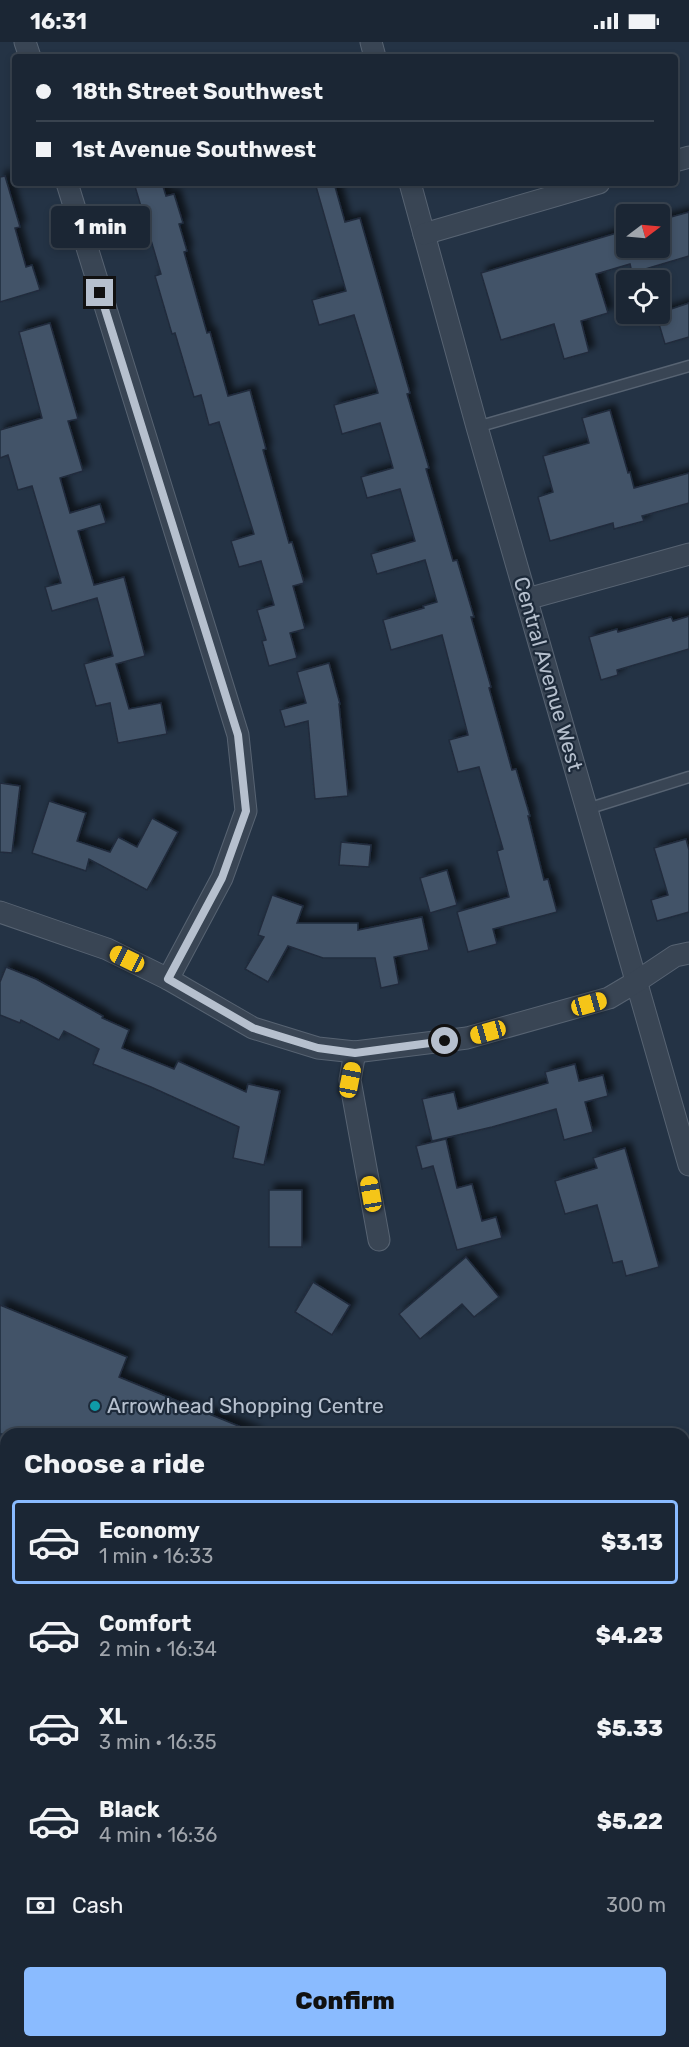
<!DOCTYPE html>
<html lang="en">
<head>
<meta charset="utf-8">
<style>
  :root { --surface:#1b2634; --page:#283240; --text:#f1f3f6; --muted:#a0a5ac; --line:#39434f; --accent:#8abbff }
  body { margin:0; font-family:Rubik,sans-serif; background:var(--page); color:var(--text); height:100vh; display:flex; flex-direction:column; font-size:22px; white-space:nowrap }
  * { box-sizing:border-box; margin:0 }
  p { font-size:20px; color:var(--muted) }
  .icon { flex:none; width:33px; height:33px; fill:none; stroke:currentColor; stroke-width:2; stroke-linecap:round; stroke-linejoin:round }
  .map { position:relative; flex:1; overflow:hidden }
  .details { position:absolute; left:0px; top:1386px; width:690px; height:620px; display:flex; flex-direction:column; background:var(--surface); border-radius:18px 18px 0 0; box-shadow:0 3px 9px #0003,0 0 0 2px var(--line) }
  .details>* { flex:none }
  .hud { position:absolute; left:12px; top:12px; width:666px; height:132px; border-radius:6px; box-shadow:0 3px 9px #0003,0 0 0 2px var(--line); display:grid; align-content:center; height:132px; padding:0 24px; background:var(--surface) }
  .needle { width:39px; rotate:74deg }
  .tools { position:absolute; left:616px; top:162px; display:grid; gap:12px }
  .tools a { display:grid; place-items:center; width:54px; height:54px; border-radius:6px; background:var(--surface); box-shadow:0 3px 9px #0003,0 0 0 2px var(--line); font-size:30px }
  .end { position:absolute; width:27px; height:27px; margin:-14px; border:8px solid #b6c0ce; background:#111; box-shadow:0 0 0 3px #111 }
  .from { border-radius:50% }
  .bubble { position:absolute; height:42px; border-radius:6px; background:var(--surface); box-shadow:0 3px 9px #0003,0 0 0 2px var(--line); font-size:20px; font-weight:800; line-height:42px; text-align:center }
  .car { position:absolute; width:18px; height:36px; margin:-18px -9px; border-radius:8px; box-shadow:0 0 4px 2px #0007; background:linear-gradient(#f5c518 24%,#345 0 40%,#f5c518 0 76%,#345 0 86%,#f5c518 0) }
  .hud b { display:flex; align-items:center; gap:21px; height:57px; font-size:22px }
  .hud b+b { border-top:2px solid var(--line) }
  .hud i { width:15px; height:15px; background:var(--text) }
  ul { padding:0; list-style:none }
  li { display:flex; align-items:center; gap:18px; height:84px; margin:0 12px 9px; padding:0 12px; border:3px solid transparent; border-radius:6px }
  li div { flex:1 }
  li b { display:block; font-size:22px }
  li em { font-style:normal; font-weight:800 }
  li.current { border-color:var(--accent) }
  li>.icon { width:54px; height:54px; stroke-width:1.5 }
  h2 { padding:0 24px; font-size:27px; line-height:72px }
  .pay { display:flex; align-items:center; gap:15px; height:66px; padding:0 24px; font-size:22px }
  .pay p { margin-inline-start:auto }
  .button { display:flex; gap:12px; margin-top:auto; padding:12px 24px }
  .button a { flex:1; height:69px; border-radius:6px; background:var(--accent); color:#111; font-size:24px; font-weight:800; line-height:69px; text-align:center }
  .status { display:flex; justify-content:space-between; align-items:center; height:42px; padding:0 30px; background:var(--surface); direction:ltr }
  .status svg { height:16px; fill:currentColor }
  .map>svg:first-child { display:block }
  .green { fill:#264346 }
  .building { fill:#435367; stroke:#202c3c; stroke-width:1.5; filter:url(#shadow) }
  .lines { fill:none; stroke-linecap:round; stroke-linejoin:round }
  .service-casing { stroke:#576372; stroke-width:13 }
  .minor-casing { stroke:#576372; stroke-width:23 }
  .tertiary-casing { stroke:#576372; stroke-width:29 }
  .secondary-casing { stroke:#576372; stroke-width:32 }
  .service { stroke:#394554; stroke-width:10 }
  .minor { stroke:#394554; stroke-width:21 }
  .tertiary { stroke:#394554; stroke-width:27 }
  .secondary { stroke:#475468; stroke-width:30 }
  .route { stroke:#b6c0ce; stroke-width:8 }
  .culture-dot { fill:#0f9aa8; stroke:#1d2a3a; stroke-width:2 }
  .labels { text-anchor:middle; stroke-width:4.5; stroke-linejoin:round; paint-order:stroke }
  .street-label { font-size:21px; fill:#b6c0ce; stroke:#1d2a3a }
  .poi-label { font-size:21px; fill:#b6c0ce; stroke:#1d2a3a; text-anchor:start }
</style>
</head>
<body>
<div class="status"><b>16:31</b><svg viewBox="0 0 49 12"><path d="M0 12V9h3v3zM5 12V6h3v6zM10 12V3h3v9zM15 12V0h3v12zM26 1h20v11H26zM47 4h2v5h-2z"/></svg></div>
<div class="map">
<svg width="689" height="2005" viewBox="0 0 689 2005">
  <defs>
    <filter id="shadow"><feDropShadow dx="5.5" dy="-5.5" stdDeviation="3" flood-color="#0009"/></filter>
  </defs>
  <rect width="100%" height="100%" fill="#243345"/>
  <polygon class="green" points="689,1896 689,2005 613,2005 617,2000 684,2000 684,1903"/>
  <g class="building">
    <polygon points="5,134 20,185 15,186 26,225 32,223 40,248 0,260 0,135"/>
    <polygon points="134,141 162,141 166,154 174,152 183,181 179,182 187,209 184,210 207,291 210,290 228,354 250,348 266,407 263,408 289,501 292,500 304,541 293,544 305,587 290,591 297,616 269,624 262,599 266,598 257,568 274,563 261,519 239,525 231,499 254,492 219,380 209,383 201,353 194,355 175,291 172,292 155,234 161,232"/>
    <polygon points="315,141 334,141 345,180 360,176 410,351 407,352 429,426 426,427 453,519 457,518 474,575 471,575 491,645 489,646 512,728 516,727 530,774 528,774 544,838 548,837 557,870 493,887 497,902 468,910 457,870 509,855 497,809 503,807 479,725 458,730 449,698 468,693 442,593 391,608 383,578 424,566 423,564 437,560 425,518 377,532 371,512 415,499 400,447 367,456 361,435 393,426 380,381 342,392 334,363 378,351 354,273 319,283 312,258 346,249"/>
    <polygon points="689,170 689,214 632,231 630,222 596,232 608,271 581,279 589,310 564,317 554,282 501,298 481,231 627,188 627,206 660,206 660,178"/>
    <polygon points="689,261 689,295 665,302 656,272"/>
    <polygon points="50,281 78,377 68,379 83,429 60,436 70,471 100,462 106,481 78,489 94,543 124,535 145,614 116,622 129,667 161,661 167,692 118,701 110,661 96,664 84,622 113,614 97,556 52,569 45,545 61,541 32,444 18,448 8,413 0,416 0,388 42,376 19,290"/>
    <polygon points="610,368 628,431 630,430 634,446 689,431 689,461 642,474 644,479 614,487 613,481 550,499 538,455 553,450 543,414 589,401 582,376"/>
    <polygon points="689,574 689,607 617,628 618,633 601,638 589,595 617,587 618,590 671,575 673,579"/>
    <polygon points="329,621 340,662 339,662 348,754 315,757 308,679 285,685 280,668 306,661 297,630"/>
    <polygon points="0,741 20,744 12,811 0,810"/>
    <polygon points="49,759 86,771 77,799 110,810 118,795 137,805 152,776 178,790 147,848 89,817 86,829 32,811"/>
    <polygon points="686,797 689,808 689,870 657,879 651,858 668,853 654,806"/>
    <polygon points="341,800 371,803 369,825 339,823"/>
    <polygon points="447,828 457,863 430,871 420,836"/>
    <polygon points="272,853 303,864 297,881 358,881 358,888 422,875 429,908 394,915 399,942 381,946 375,916 323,916 288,904 268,940 245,927 264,895 258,893"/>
    <polygon points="6,925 36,937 103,974 102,976 129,988 122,1006 174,1027 178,1019 246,1050 248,1042 280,1049 264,1123 233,1116 239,1085 151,1045 93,1022 99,1007 64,989 59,998 21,978 20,981 0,973 0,940"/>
    <polygon points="575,1022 579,1039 603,1033 608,1054 585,1060 593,1090 564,1098 556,1067 492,1085 432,1099 422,1057 454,1050 458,1067 548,1041 545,1030"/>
    <polygon points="446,1097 457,1146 472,1142 482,1179 496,1175 502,1196 457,1208 433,1124 422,1127 416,1104"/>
    <polygon points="625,1106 659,1225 626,1234 622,1219 613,1221 597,1163 565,1172 555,1139 597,1126 593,1116"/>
    <rect x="269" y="1148" width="33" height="57"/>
    <polygon points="466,1215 499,1255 474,1275 462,1262 420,1297 399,1272"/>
    <polygon points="313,1240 350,1263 332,1293 295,1270"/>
    <polygon points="0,1263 127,1315 119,1335 258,1392 0,1392"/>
  </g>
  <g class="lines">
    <defs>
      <g id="service">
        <polyline points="477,385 689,324"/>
        <polyline points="587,767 689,735"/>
        <polyline points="127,2000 130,2005"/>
        <polyline points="262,2000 264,2005"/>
        <polyline points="398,2000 398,2005"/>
        <polyline points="211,2005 220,2000"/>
        <polyline points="287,2005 305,2000"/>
      </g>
      <g id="minor">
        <polyline points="25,0 30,15"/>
        <polyline points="371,0 375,15"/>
        <polyline points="675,119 689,115"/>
        <polyline points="67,141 238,693 246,769 222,836 168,937"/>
        <polyline points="410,141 477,385 689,1123"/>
        <polyline points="424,192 599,141"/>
        <polyline points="527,557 689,512"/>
        <polyline points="0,870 107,907 168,937 253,986 318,1006 355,1010 467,996 609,956 636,940 675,914 689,911"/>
        <polyline points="355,1010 350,1038 379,1198"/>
      </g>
      <g id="tertiary">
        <polyline points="0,1882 6,1897"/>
        <polyline points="48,2000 50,2005"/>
      </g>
      <g id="secondary">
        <polyline points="684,1647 689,1645"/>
        <polyline points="0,1853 6,1852"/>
      </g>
    </defs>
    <use href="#service" class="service-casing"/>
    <use href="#minor" class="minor-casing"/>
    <use href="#tertiary" class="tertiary-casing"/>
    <use href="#secondary" class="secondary-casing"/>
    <use href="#service" class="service"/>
    <use href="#minor" class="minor"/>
    <use href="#tertiary" class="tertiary"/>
    <use href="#secondary" class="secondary"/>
  </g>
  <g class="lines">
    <polyline class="route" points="100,251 238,693 246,769 222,836 168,937 253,986 318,1006 355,1011 445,999"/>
  </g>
  <circle class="culture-dot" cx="95" cy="1364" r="6"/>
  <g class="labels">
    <g class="street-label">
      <text transform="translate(548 632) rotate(74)" y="7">Central Avenue West</text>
    </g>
    <g class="poi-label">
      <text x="107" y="1371">Arrowhead Shopping Centre</text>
    </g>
  </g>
</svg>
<div class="tools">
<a><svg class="needle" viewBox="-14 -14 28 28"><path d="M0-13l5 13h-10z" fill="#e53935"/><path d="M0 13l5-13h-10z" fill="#a0a5ac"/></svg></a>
<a><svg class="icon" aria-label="locate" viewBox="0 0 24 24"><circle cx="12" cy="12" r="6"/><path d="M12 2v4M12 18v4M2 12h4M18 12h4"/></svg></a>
</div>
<i class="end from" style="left:445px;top:999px"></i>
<i class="end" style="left:100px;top:251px"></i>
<div class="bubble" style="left:51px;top:164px;width:99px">1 min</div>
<i class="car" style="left:127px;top:917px;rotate:296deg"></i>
<i class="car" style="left:589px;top:962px;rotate:74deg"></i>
<i class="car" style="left:488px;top:990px;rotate:254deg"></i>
<i class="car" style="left:350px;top:1038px;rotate:11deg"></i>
<i class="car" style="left:371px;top:1152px;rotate:350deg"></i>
<div class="hud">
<b><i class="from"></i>18th Street Southwest</b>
<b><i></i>1st Avenue Southwest</b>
</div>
<section class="details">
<h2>Choose a ride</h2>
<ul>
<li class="current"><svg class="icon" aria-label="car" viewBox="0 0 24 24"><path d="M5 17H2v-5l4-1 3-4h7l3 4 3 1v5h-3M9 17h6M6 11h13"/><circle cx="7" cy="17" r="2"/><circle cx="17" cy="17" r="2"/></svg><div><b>Economy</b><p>1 min · 16:33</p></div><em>$3.13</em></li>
<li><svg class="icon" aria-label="car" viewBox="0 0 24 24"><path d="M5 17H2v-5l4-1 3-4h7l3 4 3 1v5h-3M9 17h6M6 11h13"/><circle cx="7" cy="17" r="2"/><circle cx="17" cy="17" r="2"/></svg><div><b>Comfort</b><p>2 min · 16:34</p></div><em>$4.23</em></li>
<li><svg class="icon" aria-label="car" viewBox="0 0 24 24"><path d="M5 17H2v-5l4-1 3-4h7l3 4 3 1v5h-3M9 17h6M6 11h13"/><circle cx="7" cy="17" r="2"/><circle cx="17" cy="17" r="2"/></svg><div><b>XL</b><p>3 min · 16:35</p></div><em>$5.33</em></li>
<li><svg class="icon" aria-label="car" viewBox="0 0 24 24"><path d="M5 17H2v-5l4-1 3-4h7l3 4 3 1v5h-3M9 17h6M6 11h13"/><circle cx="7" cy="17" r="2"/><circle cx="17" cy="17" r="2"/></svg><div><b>Black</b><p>4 min · 16:36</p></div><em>$5.22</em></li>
</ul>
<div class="pay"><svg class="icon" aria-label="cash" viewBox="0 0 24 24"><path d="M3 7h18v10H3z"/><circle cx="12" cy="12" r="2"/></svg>Cash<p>300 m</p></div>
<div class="button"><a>Confirm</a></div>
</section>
</div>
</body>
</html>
